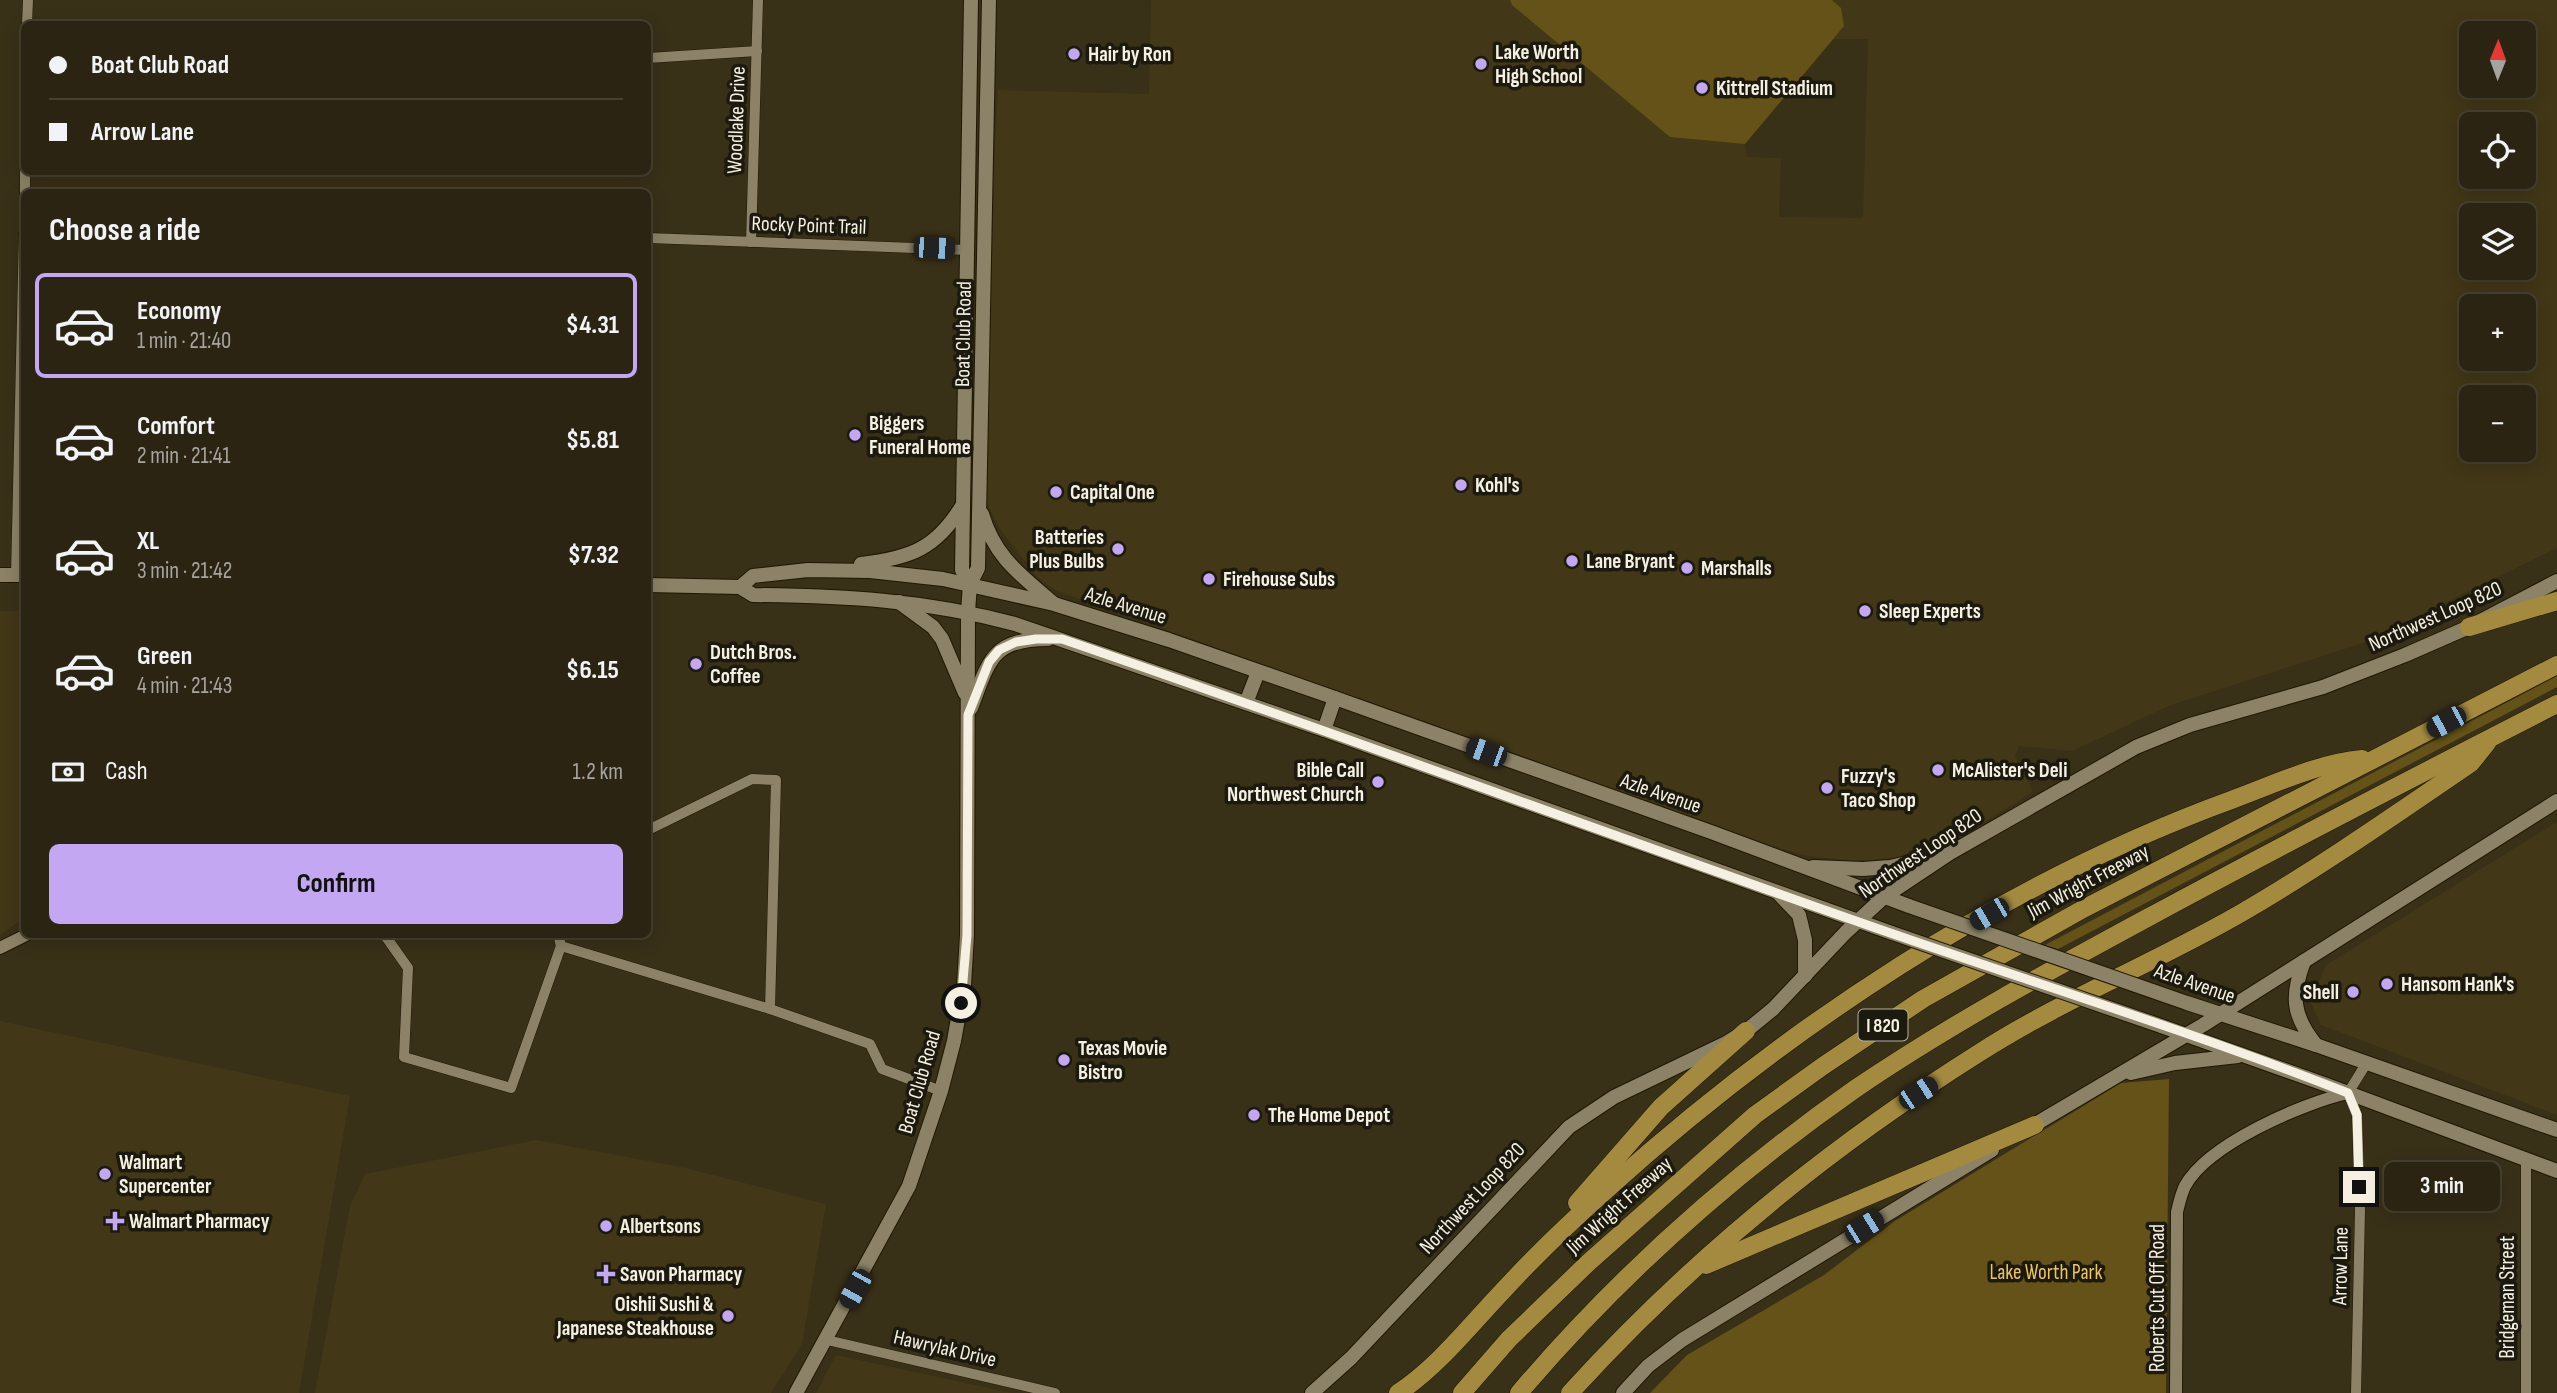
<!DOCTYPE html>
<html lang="en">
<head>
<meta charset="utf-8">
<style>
  :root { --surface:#2b2412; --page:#332c1b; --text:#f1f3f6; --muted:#a6a49f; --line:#474132; --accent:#c3a7f2 }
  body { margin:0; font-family:"Sofia Sans Condensed",sans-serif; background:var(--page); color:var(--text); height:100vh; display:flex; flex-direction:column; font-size:26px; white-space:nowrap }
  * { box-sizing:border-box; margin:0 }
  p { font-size:23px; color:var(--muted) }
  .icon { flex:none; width:38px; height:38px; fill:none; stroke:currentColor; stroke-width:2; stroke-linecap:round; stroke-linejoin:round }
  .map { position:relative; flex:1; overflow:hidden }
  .details { position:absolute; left:21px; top:189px; width:630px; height:749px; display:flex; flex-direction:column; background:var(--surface); border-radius:10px; box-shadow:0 4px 18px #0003,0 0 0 2px var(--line) }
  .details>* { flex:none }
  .banner { position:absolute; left:21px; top:21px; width:630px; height:154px; border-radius:10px; box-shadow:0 4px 18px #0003,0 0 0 2px var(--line); display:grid; align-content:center; height:154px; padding:0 28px; background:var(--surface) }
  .needle { width:46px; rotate:1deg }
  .controls { position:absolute; left:2459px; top:21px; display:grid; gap:14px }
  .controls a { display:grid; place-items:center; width:77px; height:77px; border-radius:10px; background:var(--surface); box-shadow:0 4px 18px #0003,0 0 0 2px var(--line); font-size:35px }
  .end { position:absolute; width:32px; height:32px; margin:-16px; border:9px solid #f5f0e1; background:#111; box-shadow:0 0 0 4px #111 }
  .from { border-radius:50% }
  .bubble { position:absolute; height:49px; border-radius:10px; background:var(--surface); box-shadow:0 4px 18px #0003,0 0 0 2px var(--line); font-size:23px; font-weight:700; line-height:49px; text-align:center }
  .car { position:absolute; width:21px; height:42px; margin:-21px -10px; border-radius:9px; box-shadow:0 0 5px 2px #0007; background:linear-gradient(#222 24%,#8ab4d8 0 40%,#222 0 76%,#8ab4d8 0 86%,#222 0) }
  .banner b { display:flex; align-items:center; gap:24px; height:66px; font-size:26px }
  .banner b+b { border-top:2px solid var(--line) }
  .banner i { width:18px; height:18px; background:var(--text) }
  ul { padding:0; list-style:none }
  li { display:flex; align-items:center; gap:21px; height:105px; margin:0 14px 10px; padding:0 14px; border:4px solid transparent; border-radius:10px }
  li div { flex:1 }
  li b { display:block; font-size:26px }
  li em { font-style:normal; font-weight:700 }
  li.active { border-color:var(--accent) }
  li>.icon { width:63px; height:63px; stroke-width:1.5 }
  h2 { padding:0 28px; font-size:32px; line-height:84px }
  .pay { display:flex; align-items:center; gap:18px; height:77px; padding:0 28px; font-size:26px }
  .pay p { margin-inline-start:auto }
  .cta { display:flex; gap:14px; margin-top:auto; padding:14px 28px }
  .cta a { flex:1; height:80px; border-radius:10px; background:var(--accent); color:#111; font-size:28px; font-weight:700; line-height:80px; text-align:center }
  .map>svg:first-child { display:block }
  .built { fill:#423717; fill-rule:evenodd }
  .green { fill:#645218 }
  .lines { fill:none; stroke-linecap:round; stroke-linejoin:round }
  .minor-casing { stroke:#201802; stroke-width:11 }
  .tertiary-casing { stroke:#201802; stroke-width:14 }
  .secondary-casing { stroke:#201802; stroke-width:16 }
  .motorway-casing { stroke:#201802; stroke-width:19 }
  .minor { stroke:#8b8267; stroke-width:10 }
  .tertiary { stroke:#8b8267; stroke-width:12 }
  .secondary { stroke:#8b8267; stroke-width:14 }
  .motorway { stroke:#a38a3e; stroke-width:18 }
  .secondary-bridge-casing { stroke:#201802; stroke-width:16; stroke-linecap:butt }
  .secondary-bridge { stroke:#8b8267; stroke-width:14 }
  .route { stroke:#f5f0e1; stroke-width:9 }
  .poi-dot { fill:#c3a7f2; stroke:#1c190e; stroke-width:2.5 }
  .labels { text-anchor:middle; stroke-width:7; stroke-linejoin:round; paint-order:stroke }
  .shield { fill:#1c190e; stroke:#b4b0a2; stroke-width:2 }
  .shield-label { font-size:19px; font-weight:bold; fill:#f5f0e1 }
  .poi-label { font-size:21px; font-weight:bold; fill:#f5f0e1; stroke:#1c190e; text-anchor:start }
  .street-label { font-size:21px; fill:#f5f0e1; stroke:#1c190e }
  .park-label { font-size:21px; fill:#ecc758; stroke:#1c190e }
</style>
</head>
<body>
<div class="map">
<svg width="2557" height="1393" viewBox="0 0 2557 1393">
  <rect width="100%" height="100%" fill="#393018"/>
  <g class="built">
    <path d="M1151,0H2557V548L2363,643L2171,705L2072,751L2019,746L2015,756L2033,792L1936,851L1908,857L1853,861L1808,856L1782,849L1057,591L1038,578L1000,529L986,501L995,139L998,90L1149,94ZM2471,33H2524V86H2471ZM1834,39H1868L1863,218L1779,217L1781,158L1747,157L1745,144ZM2471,124H2524V177H2471ZM2471,215H2524V268H2471ZM2471,306H2524V359H2471ZM2471,397H2524V450H2471Z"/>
    <polygon points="0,611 24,611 24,918 0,935"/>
    <polygon points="2557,822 2557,1115 2321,1025 2310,1001 2326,965"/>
    <polygon points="0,1021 350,1096 299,1393 0,1393"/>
    <polygon points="536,1140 686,1168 826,1204 802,1344 771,1393 315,1393 350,1206 365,1174"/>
    <polygon points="836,1355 1012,1393 816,1393"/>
  </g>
  <g class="green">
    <polygon points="1510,0 1832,0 1841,8 1844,26 1745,144 1670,137 1512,5"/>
    <polygon points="2557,676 2557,687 2058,949 2045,945"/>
    <polygon points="2169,1079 2166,1393 1650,1393 1687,1355 1824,1275 1895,1221 2121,1083"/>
  </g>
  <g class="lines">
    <defs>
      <g id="minor">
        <polyline points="27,24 28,0"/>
        <polyline points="648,58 757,51"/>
        <polyline points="25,192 25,172"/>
        <polyline points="648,238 968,250"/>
        <polyline points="751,242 758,0"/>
        <polyline points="16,575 24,233"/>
        <polyline points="648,830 752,779 776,780 770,1009"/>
        <polyline points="384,934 408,968 404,1057 511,1088 561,946"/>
        <polyline points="558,934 561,946 770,1009 870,1044 882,1069 941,1091"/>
        <polyline points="827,1340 1055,1393"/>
        <polyline points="2356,1393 2360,1211 2357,1115 2348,1093 2366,1064"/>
        <polyline points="2526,1393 2526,1160"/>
      </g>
      <g id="tertiary">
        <polyline points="0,948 28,934"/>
        <path d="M2176,1393L2177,1212C2179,1204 2181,1194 2185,1186C2208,1144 2303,1103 2348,1093"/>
      </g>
      <g id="secondary">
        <path d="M982,514C995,558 1021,575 1053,603"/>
        <path d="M861,564C910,558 936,549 962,506"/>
        <polyline points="0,575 24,575"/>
        <polyline points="970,584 962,570 971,0"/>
        <path d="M648,585L740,587L753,595C846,596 925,600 1015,624L1324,730L1892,933"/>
        <polyline points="740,587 753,576 808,570 870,571 943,579 1054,604 1169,640 1335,698 1711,832 1909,906"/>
        <polyline points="899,602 933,627 942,639 965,693"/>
        <polyline points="1246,703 1258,672"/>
        <path d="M971,708C989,661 991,639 1048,639"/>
        <polyline points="1324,730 1335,698"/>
        <polyline points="1813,867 1863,869 1890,867 1941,855"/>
        <polyline points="1780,895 1799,915 1805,940 1805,976"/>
        <path d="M2304,961C2291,996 2292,1015 2316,1045"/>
        <polyline points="2187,1003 2316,1045 2557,1130"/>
        <polyline points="2161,1026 2327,1085 2557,1171"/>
        <polyline points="2131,1073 2175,1063 2238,1056"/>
        <polyline points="2027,1129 2203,1025 2557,801"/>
        <polyline points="796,1393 909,1186 941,1091 954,1041 964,985 967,935 968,612 970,584 978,568 989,0"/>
        <polyline points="1312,1393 1351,1358 1569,1127 1614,1097 1726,1043 1746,1031 1773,1009 1846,932 1884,897 1950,853 2136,747 2190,725 2323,687 2405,655 2469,627 2557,581"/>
        <polyline points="1623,1393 1648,1366 1682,1340 1992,1150"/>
      </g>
      <g id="motorway">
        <polyline points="2469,627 2557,601"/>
        <polyline points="1577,1203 1661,1107 1746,1031"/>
        <polyline points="1706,1265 2035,1125"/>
        <path d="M1398,1393C1437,1367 1467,1329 1499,1295C1532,1259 1567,1225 1604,1192C1785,1028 2003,883 2234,799C2275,784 2318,763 2362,759"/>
        <polyline points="1462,1393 1509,1339 1589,1262 1755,1115 1823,1066 1923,999 2083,909 2557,665"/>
        <path d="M1519,1393C1616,1279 1732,1175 1855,1089C1949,1025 2049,971 2149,917C2284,844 2420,774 2557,704"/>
        <path d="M1570,1393C1690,1261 1828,1148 1979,1053C2063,999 2157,962 2243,912C2322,866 2396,814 2471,763L2487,743"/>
      </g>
    </defs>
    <use href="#minor" class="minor-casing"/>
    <use href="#tertiary" class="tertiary-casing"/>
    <use href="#secondary" class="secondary-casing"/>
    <use href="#motorway" class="motorway-casing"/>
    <use href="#minor" class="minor"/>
    <use href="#tertiary" class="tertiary"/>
    <use href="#secondary" class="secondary"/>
    <use href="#motorway" class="motorway"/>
    <defs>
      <g id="secondary-bridge">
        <polyline points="1909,906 2187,1003"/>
        <polyline points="1892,933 2161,1026"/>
      </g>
    </defs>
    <use href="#secondary-bridge" class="secondary-bridge-casing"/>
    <use href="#secondary-bridge" class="secondary-bridge"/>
  </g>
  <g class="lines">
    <path class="route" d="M961,1003L967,935L968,715L989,662L999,650L1016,642L1036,639H1062C1327,730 1591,828 1856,921C2020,979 2186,1029 2348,1093L2357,1115L2359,1187"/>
  </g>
  <g class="poi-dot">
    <circle cx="1074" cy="54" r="7"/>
    <circle cx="1481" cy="64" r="7"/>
    <circle cx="1702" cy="88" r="7"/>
    <circle cx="855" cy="435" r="7"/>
    <circle cx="1461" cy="485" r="7"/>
    <circle cx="1056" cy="492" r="7"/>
    <circle cx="1118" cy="549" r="7"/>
    <circle cx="1572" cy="561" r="7"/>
    <circle cx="1687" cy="568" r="7"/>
    <circle cx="1209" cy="579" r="7"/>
    <circle cx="1865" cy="611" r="7"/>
    <circle cx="696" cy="664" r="7"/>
    <circle cx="1938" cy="770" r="7"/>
    <circle cx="1378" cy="782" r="7"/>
    <circle cx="1827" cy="788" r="7"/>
    <circle cx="2387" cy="984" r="7"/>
    <circle cx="2353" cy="992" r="7"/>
    <circle cx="1064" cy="1060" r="7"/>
    <circle cx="1254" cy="1115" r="7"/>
    <circle cx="105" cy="1174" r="7"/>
    <path d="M111.5 1210.5h7v7h7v7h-7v7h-7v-7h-7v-7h7z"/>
    <circle cx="606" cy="1226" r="7"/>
    <path d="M602.5 1263.5h7v7h7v7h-7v7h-7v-7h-7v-7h7z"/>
    <circle cx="728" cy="1316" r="7"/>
  </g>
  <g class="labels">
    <rect class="shield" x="1858.5" y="1009.5" width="49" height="31" rx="5"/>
    <g class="shield-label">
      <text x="1883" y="1032">I 820</text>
    </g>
    <g class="poi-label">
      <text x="1495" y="59">Lake Worth<tspan x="1495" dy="24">High School</tspan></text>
      <text x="1088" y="61">Hair by Ron</text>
      <text x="1716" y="95">Kittrell Stadium</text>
      <text x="869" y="430">Biggers<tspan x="869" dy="24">Funeral Home</tspan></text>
      <text x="1475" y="492">Kohl's</text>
      <text x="1070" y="499">Capital One</text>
      <text x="1104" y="544" text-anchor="end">Batteries<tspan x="1104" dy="24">Plus Bulbs</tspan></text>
      <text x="1586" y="568">Lane Bryant</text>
      <text x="1701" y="575">Marshalls</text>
      <text x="1223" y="586">Firehouse Subs</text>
      <text x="1879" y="618">Sleep Experts</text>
      <text x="710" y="659">Dutch Bros.<tspan x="710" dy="24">Coffee</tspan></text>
      <text x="1364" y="777" text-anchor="end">Bible Call<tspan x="1364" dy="24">Northwest Church</tspan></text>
      <text x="1952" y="777">McAlister's Deli</text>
      <text x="1841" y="783">Fuzzy's<tspan x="1841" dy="24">Taco Shop</tspan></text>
      <text x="2401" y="991">Hansom Hank's</text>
      <text x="2339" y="999" text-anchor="end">Shell</text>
      <text x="1078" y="1055">Texas Movie<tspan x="1078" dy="24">Bistro</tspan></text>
      <text x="1268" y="1122">The Home Depot</text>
      <text x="119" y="1169">Walmart<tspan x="119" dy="24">Supercenter</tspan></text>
      <text x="129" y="1228">Walmart Pharmacy</text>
      <text x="620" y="1233">Albertsons</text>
      <text x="620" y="1281">Savon Pharmacy</text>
      <text x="714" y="1311" text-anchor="end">Oishii Sushi &amp;<tspan x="714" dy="24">Japanese Steakhouse</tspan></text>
    </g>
    <g class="street-label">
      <text transform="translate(736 120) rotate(-88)" y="7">Woodlake Drive</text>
      <text transform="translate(809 225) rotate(2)" y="7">Rocky Point Trail</text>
      <text transform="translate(963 334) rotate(-89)" y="7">Boat Club Road</text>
      <text transform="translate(1126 605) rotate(17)" y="7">Azle Avenue</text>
      <text transform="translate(2435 616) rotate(-24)" y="7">Northwest Loop 820</text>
      <text transform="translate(1661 793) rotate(19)" y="7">Azle Avenue</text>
      <text transform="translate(1920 853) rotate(-34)" y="7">Northwest Loop 820</text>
      <text transform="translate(2088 881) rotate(-28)" y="7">Jim Wright Freeway</text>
      <text transform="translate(2195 983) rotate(19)" y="7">Azle Avenue</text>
      <text transform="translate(919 1082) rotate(-74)" y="7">Boat Club Road</text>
      <text transform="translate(1472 1198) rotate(-47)" y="7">Northwest Loop 820</text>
      <text transform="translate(1619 1205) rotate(-42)" y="7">Jim Wright Freeway</text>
      <text transform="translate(2340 1266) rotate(-89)" y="7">Arrow Lane</text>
      <text transform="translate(2507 1297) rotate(-90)" y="7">Bridgeman Street</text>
      <text transform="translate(2157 1298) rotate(-90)" y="7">Roberts Cut Off Road</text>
      <text transform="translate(945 1348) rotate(13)" y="7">Hawrylak Drive</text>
    </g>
    <g class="park-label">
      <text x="2046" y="1279">Lake Worth Park</text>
    </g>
  </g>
</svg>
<div class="controls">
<a><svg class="needle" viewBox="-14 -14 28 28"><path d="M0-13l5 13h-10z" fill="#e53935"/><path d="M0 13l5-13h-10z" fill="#a6a49f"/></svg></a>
<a><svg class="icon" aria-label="locate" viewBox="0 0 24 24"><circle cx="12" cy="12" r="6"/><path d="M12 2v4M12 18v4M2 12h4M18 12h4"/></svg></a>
<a><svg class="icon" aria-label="layers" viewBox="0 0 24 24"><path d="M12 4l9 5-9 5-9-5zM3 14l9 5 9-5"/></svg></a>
<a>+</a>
<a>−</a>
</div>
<i class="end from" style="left:961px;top:1003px"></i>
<i class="end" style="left:2359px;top:1187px"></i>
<div class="bubble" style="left:2384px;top:1162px;width:116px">3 min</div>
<i class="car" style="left:934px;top:248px;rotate:92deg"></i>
<i class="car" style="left:2446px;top:722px;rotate:242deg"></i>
<i class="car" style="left:1486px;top:752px;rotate:290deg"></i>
<i class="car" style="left:1989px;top:914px;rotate:240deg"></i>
<i class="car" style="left:1918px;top:1093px;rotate:57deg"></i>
<i class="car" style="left:1864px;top:1227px;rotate:58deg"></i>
<i class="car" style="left:855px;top:1289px;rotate:209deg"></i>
<div class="banner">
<b><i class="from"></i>Boat Club Road</b>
<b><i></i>Arrow Lane</b>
</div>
<section class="details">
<h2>Choose a ride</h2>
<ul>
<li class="active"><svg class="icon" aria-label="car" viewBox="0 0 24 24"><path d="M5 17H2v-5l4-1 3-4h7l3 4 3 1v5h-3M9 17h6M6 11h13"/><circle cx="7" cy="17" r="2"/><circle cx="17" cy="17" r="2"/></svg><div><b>Economy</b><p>1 min · 21:40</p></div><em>$4.31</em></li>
<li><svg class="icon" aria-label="car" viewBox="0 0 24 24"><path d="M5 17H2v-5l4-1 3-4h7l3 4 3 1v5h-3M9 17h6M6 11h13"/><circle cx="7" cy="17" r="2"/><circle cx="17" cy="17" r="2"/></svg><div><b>Comfort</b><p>2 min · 21:41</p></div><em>$5.81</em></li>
<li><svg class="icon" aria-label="car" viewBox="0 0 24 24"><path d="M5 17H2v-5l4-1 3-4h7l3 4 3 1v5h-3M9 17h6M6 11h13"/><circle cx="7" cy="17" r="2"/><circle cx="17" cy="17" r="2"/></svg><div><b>XL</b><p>3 min · 21:42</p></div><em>$7.32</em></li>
<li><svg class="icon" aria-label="car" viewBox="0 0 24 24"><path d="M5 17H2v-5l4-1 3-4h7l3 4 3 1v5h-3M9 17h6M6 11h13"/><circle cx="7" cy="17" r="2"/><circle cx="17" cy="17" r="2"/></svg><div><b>Green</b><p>4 min · 21:43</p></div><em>$6.15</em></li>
</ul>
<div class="pay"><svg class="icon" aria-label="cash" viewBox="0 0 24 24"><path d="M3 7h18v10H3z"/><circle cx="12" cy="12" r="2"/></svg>Cash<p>1.2 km</p></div>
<div class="cta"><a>Confirm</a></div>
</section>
</div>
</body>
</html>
